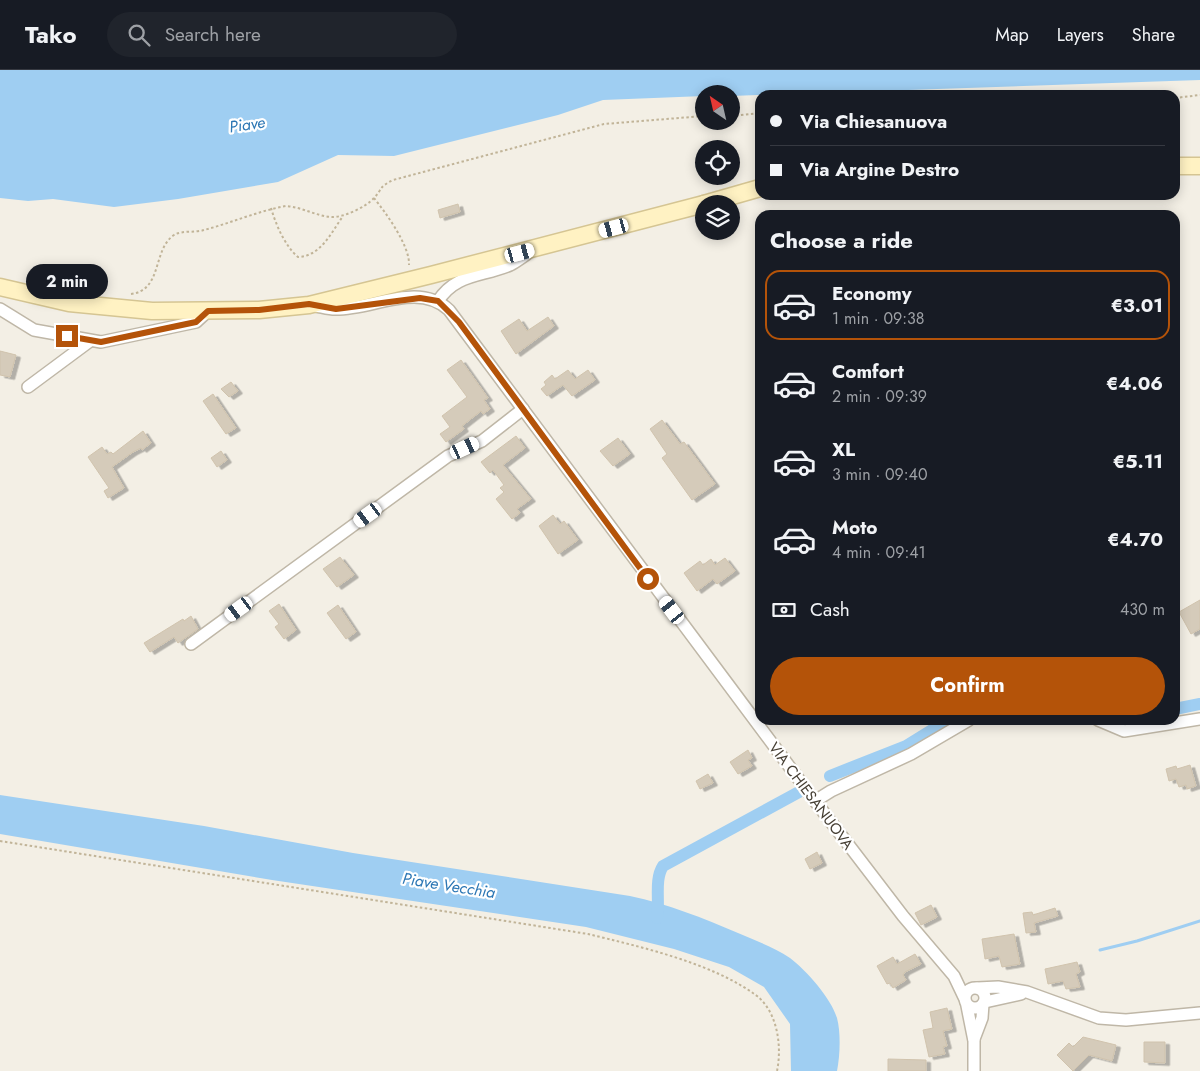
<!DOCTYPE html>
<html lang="en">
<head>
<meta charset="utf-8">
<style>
  :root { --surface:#171b24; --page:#20242c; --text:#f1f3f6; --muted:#9ea1a6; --line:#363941; --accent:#b45309 }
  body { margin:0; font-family:Jost,sans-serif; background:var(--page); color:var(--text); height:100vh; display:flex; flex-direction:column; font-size:19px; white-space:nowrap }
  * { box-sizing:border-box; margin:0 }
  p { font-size:16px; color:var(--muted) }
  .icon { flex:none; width:28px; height:28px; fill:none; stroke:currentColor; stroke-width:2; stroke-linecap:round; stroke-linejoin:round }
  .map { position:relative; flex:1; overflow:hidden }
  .panel { position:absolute; left:755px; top:140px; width:425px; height:515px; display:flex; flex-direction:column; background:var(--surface); border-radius:15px; box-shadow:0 2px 12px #0003 }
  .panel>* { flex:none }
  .hud { position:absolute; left:755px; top:20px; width:425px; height:110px; border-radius:15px; box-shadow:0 2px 12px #0003; display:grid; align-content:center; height:110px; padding:0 15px; background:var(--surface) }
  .needle { width:32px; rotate:326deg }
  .buttons { position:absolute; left:695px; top:15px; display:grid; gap:10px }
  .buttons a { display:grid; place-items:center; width:45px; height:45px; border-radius:50%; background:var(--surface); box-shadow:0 2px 12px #0003; font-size:25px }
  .end { position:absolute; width:22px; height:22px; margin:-11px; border:6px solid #b45309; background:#fff; box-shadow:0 0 0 2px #fff }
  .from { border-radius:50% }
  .bubble { position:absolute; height:35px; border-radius:18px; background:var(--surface); box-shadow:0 2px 12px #0003; font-size:16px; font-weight:700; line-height:35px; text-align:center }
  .car { position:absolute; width:15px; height:30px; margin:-15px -8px; border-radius:6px; box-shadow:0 0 4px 1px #0007; background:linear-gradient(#fff 24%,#345 0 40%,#fff 0 76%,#345 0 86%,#fff 0) }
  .hud b { display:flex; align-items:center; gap:18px; height:48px; font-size:19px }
  .hud b+b { border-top:1px solid var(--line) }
  .hud i { width:12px; height:12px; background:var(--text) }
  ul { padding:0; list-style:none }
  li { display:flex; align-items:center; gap:15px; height:70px; margin:0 10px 8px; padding:0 5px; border:2px solid transparent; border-radius:15px }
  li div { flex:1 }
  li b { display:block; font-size:19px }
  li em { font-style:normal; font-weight:700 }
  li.on { border-color:var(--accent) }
  li>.icon { width:45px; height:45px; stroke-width:1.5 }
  h2 { padding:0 15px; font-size:22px; line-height:60px }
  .pay { display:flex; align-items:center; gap:12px; height:55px; padding:0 15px; font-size:19px }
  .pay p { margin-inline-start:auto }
  .button { display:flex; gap:10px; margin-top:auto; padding:10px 15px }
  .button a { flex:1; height:58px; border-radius:30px; background:var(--accent); color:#fff; font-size:20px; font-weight:700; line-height:58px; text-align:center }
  header { display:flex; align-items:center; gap:30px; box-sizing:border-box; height:70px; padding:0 25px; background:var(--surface); border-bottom:1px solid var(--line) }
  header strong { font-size:24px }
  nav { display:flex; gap:28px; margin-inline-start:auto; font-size:18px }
  .search { width:350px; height:45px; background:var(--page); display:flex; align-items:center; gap:12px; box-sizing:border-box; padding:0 18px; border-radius:28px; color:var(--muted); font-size:19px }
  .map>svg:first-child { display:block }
  .water { fill:#9fcef2 }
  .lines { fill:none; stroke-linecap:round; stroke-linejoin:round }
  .stream { stroke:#9fcef2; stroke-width:3 }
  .canal { stroke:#9fcef2; stroke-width:12 }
  .building { fill:#d5cbba; stroke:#d0c3ad; filter:url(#shadow) }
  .street-casing { stroke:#bfb7a7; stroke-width:14 }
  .secondary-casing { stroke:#d5c593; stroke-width:19 }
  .path { stroke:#c1b498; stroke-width:2; stroke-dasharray:2.5 2.5; stroke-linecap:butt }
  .street { stroke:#fff; stroke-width:11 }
  .secondary { stroke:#fff2c3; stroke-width:16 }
  .route { stroke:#b45309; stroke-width:6 }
  .labels { text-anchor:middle; stroke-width:4.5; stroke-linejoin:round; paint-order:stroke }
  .street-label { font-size:15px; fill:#463f34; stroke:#fff }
  .water-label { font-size:16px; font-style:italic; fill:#2b76b4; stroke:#fff }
</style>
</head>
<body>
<header>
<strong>Tako</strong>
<div class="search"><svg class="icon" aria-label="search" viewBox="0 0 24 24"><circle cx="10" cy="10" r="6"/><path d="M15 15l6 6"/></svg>Search here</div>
<nav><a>Map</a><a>Layers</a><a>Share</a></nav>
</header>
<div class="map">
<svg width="1200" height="1001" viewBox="0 0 1200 1001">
  <defs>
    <filter id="shadow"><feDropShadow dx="4.5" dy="2.5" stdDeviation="0" flood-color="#0004"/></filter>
  </defs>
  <rect width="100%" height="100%" fill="#f3efe5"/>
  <g class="water">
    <polygon points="0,0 1200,0 1200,10 731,26 731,24 704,24 704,26 603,30 558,45 394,86 338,85 278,112 178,129 114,137 53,129 28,131 0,128"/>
    <path d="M0,725L204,756L353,783L630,826C668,834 703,848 738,863C756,871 774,877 790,888C806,900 831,928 837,948C841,963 840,986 837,1001H791L790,954L764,917L729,897L674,879L586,857L272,810L0,764Z"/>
  </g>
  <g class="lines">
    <polyline class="stream" points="1100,880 1137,871 1200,851"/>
    <g class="canal">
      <polyline points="1175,639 1200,634"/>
      <polyline points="830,706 906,676 948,650"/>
      <path d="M657,848C660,831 654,810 663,796L799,722"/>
    </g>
  </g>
  <g class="building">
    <polygon points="458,134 460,142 440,148 438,140"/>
    <polygon points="548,247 554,256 516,284 501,261 519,249 527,261"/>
    <polygon points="0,281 16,285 10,307 0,305"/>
    <polygon points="461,290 488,328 484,330 490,339 483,344 481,341 462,356 464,359 446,372 440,364 450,357 442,346 467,327 447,300"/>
    <polygon points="568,300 575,309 588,300 595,310 572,326 563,315 547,326 541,319 546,315 544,312 552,305 555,309"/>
    <polygon points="231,312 238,321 229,327 221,319"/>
    <polygon points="213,324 236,358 226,364 203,331"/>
    <polygon points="662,350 680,374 684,372 715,414 692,430 662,388 667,384 650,359"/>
    <polygon points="143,361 151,373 142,380 141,378 133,382 112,397 124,418 108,428 104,421 109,418 88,387 102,377 107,384 111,382 113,384"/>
    <polygon points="516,366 525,378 503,395 531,429 517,439 520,443 512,449 496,429 504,422 500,418 504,415 493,400 490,403 481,392"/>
    <polygon points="618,368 630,384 613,396 600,381"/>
    <polygon points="221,381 227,390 217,397 211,388"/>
    <polygon points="553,445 560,454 564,451 578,470 558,484 539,456"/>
    <polygon points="340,487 354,505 337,517 323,499"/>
    <polygon points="725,488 735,501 717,514 713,509 697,521 684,503 700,491 703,495 711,489 715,495"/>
    <polygon points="1200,530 1200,559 1191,564 1179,542"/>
    <polygon points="279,534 296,560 284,569 275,557 279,554 269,541"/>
    <polygon points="338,535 356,562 346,569 327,543"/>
    <polygon points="191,546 198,559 178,573 174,567 150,582 144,573 183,549 184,551"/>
    <polygon points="748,680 752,688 748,690 752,696 738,704 730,692"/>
    <polygon points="1190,695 1196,716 1187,719 1186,715 1179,717 1176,709 1169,711 1166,699 1176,696 1177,699"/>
    <polygon points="708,704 713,713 700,719 696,711"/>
    <polygon points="817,782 822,793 810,799 805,789"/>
    <polygon points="931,835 937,847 921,855 915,843"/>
    <polygon points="1055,838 1058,846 1034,853 1036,862 1026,863 1023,843 1032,842 1033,845"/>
    <polygon points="1014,864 1020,894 1002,897 999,886 985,889 982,869"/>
    <polygon points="915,884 921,894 905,902 903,905 906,910 893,918 890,913 887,914 877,896 893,887 897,894"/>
    <polygon points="1077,892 1080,902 1076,904 1080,917 1066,919 1063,911 1048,914 1045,899"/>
    <polygon points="947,938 952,959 943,961 947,976 943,977 945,984 929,987 923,960 933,958 930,942"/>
    <polygon points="1083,967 1116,975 1112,991 1089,985 1073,1001 1057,985 1069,973 1073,977"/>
    <polygon points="1144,972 1165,972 1165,993 1144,992"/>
    <polygon points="888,989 926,990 926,1001 888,1001"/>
  </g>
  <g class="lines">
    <defs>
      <g id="street">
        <path d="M438,231C456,203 482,207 510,195C516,192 521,188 527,184"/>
        <path d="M316,236C322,237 329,239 335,239C372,240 418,211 449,240L815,731L903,846L954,906L964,927"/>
        <polyline points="0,239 34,260 101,272 196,252 208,241"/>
        <polyline points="28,317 90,271"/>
        <polyline points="191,574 448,386 482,371 523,339"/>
        <polyline points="1098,650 1124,661 1200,649"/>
        <polyline points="815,731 831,721 911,684 969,650"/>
        <circle cx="975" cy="928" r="10"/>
        <polyline points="977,918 998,917 1027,922 1099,948 1126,950 1200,943"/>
        <polyline points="985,932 1021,924"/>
        <polyline points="967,936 974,971 974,1001"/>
        <polyline points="974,969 982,948 983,934"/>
      </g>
      <g id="secondary">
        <polyline points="1175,96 1200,96"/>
        <polyline points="704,134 760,118"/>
        <polyline points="0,217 69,233 152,241 259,240 309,235 431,205 704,134"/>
      </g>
    </defs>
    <use href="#street" class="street-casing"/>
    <use href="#secondary" class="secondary-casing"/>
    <g class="path">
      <polyline points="1175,28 1200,25"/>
      <polyline points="731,46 760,43"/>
      <path d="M374,128C386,143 410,176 409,195"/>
      <path d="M271,138C276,155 285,176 298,187C321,186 331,163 343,146"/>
      <polyline points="32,209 84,219"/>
      <path d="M131,224C163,220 152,180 174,165C182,160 195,163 204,160C231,153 258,141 286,136C302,137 316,146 331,147C343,148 366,137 374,128C383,118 379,117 393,110L604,54L704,46"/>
      <path d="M0,771L588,864C641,877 713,893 757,926C778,943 782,977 777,1001"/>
    </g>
    <use href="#street" class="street"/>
    <use href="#secondary" class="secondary"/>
  </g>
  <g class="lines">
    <polyline class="route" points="67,266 101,272 196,252 208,241 259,240 309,234 336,239 420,228 438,231 459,252 648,509"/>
  </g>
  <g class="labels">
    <g class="street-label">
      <text transform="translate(811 726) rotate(53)" y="5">VIA CHIESANUOVA</text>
    </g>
    <g class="water-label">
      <text transform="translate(247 54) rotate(-8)" y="6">Piave</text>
      <text transform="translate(449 815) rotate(9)" y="6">Piave Vecchia</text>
    </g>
  </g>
</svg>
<div class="buttons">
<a><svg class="needle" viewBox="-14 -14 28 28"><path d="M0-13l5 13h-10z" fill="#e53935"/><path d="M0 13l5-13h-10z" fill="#9ea1a6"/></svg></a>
<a><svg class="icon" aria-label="locate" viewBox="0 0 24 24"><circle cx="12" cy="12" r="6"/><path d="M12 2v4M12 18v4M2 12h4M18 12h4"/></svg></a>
<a><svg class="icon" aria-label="layers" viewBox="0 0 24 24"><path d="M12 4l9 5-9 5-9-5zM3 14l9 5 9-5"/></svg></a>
</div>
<i class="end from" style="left:648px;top:509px"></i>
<i class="end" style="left:67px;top:266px"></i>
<div class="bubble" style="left:26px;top:194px;width:82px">2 min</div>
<i class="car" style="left:614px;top:158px;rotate:255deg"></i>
<i class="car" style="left:520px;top:183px;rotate:75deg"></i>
<i class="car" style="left:465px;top:378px;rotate:65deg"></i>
<i class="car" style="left:368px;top:445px;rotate:234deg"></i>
<i class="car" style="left:239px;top:539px;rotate:234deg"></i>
<i class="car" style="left:672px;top:540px;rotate:323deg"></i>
<div class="hud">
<b><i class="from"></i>Via Chiesanuova</b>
<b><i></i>Via Argine Destro</b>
</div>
<section class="panel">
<h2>Choose a ride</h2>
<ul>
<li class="on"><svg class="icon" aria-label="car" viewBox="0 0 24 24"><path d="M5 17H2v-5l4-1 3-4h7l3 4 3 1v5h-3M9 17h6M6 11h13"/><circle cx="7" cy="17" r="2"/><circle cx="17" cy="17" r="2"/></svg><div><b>Economy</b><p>1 min · 09:38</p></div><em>€3.01</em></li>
<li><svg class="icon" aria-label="car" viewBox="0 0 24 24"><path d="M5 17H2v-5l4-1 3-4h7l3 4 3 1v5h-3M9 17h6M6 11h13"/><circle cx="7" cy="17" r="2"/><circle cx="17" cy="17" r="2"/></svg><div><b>Comfort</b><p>2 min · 09:39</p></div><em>€4.06</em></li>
<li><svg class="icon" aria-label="car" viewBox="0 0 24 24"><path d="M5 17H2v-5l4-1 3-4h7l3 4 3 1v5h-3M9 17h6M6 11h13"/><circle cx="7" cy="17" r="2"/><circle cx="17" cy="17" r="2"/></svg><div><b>XL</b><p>3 min · 09:40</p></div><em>€5.11</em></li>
<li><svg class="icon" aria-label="car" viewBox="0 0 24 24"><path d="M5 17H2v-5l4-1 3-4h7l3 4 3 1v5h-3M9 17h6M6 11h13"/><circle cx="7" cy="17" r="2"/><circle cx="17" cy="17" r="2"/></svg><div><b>Moto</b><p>4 min · 09:41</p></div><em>€4.70</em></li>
</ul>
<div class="pay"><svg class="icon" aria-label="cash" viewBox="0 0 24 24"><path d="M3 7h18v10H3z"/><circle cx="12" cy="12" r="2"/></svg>Cash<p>430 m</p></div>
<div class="button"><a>Confirm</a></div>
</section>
</div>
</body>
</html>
